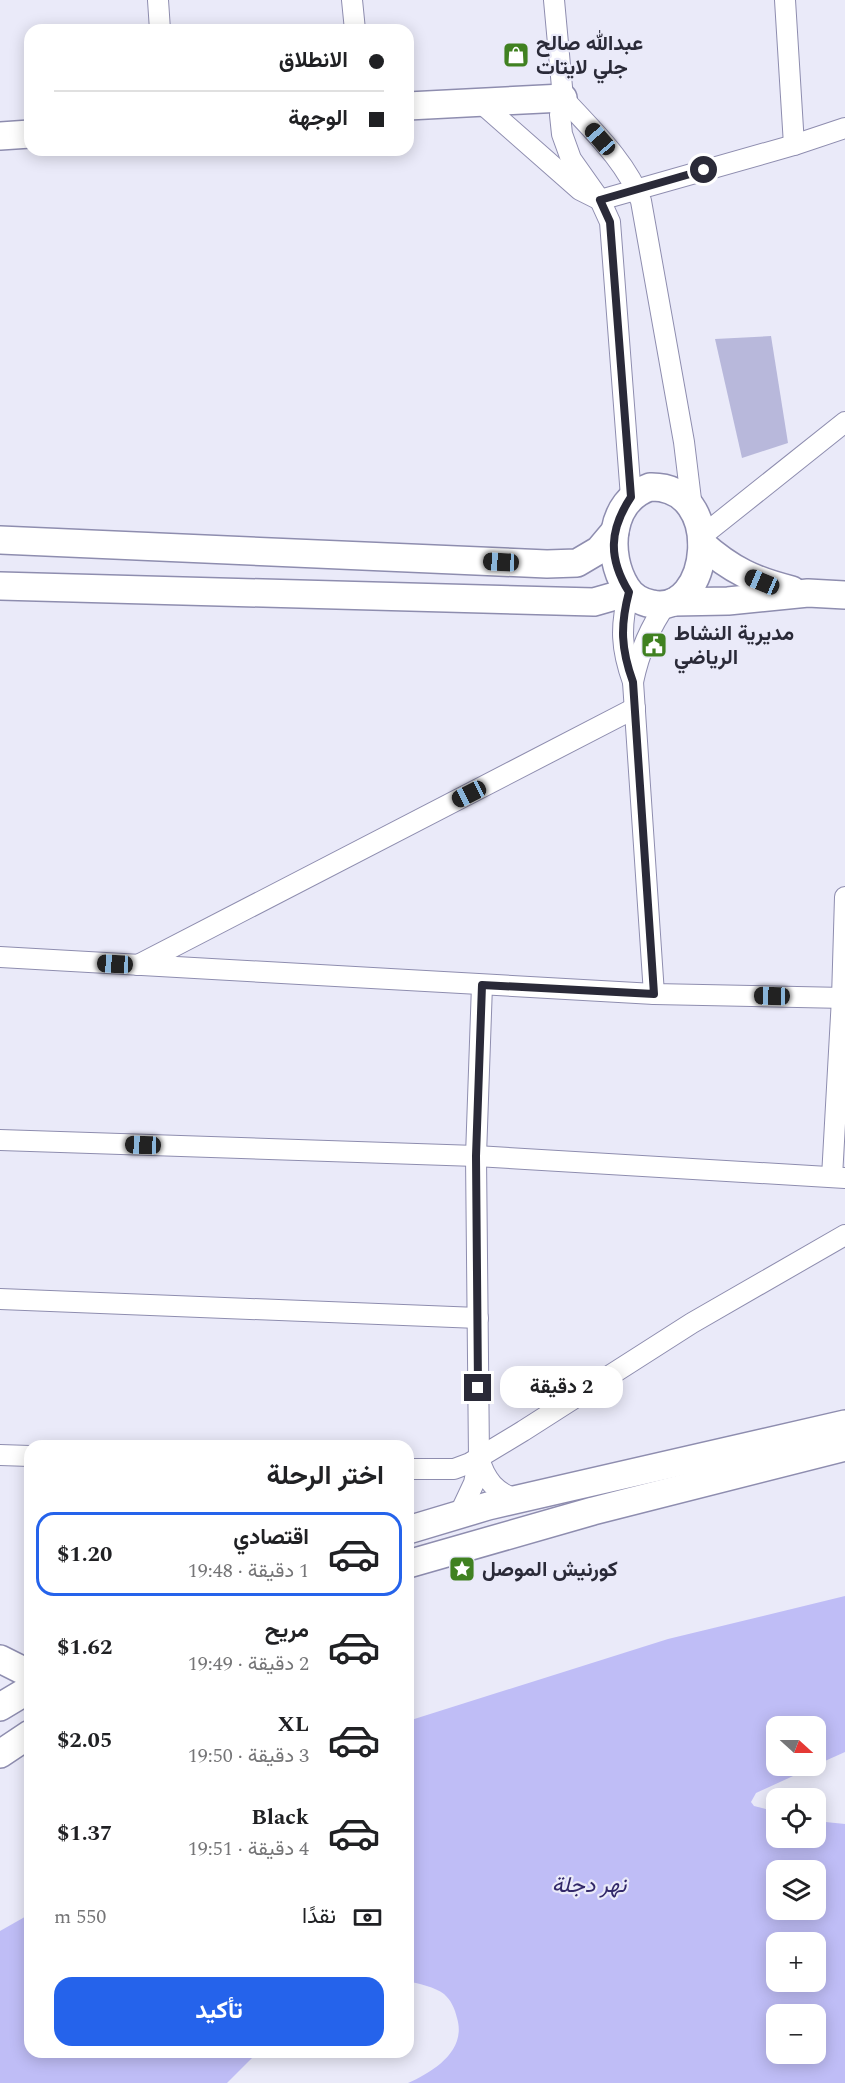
<!DOCTYPE html>
<html lang="ar">
<head>
<meta charset="utf-8">
<style>
  :root { --surface:#fff; --page:#f2f2f2; --text:#202124; --muted:#757577; --line:#e0e0e0; --accent:#2563eb }
  body { margin:0; font-family:Spectral,Vazirmatn,serif; background:var(--page); color:var(--text); direction:rtl; height:100vh; display:flex; flex-direction:column; font-size:22px; white-space:nowrap }
  * { box-sizing:border-box; margin:0 }
  p { font-size:20px; color:var(--muted) }
  .icon { flex:none; width:33px; height:33px; fill:none; stroke:currentColor; stroke-width:2; stroke-linecap:round; stroke-linejoin:round }
  .map { position:relative; flex:1; overflow:hidden; direction:ltr }
  .side { position:absolute; left:24px; top:1440px; width:390px; height:618px; display:flex; flex-direction:column; background:var(--surface); border-radius:18px; box-shadow:0 3px 15px #0003; direction:rtl }
  .side>* { flex:none }
  .banner { position:absolute; left:24px; top:24px; width:390px; height:132px; border-radius:18px; box-shadow:0 3px 15px #0003; direction:rtl; display:grid; align-content:center; height:132px; padding:0 30px; background:var(--surface) }
  .needle { width:39px; rotate:111deg }
  .fabs { position:absolute; left:766px; top:1716px; display:grid; gap:12px }
  .fabs a { display:grid; place-items:center; width:60px; height:60px; border-radius:12px; background:var(--surface); box-shadow:0 3px 15px #0003; font-size:30px }
  .end { position:absolute; width:27px; height:27px; margin:-14px; border:8px solid #2a2a38; background:#fff; box-shadow:0 0 0 3px #fff }
  .from { border-radius:50% }
  .bubble { position:absolute; height:42px; border-radius:18px; background:var(--surface); box-shadow:0 3px 15px #0003; font-size:20px; font-weight:700; line-height:42px; text-align:center; direction:rtl }
  .car { position:absolute; width:18px; height:36px; margin:-18px -9px; border-radius:8px; box-shadow:0 0 4px 2px #0007; background:linear-gradient(#222 24%,#8ab4d8 0 40%,#222 0 76%,#8ab4d8 0 86%,#222 0) }
  .banner b { display:flex; align-items:center; gap:21px; height:57px; font-size:22px }
  .banner b+b { border-top:2px solid var(--line) }
  .banner i { width:15px; height:15px; background:var(--text) }
  ul { padding:0; list-style:none }
  li { display:flex; align-items:center; gap:18px; height:84px; margin:0 12px 9px; padding:0 18px; border:3px solid transparent; border-radius:18px }
  li div { flex:1 }
  li b { display:block; font-size:22px }
  li em { font-style:normal; font-weight:700 }
  li.on { border-color:var(--accent) }
  li>.icon { width:54px; height:54px; stroke-width:1.5 }
  h2 { padding:0 30px; font-size:27px; line-height:72px }
  .pay { display:flex; align-items:center; gap:15px; height:66px; padding:0 30px; font-size:22px }
  .pay p { margin-inline-start:auto }
  .cta { display:flex; gap:12px; margin-top:auto; padding:12px 30px }
  .cta a { flex:1; height:69px; border-radius:18px; background:var(--accent); color:#fff; font-size:24px; font-weight:700; line-height:69px; text-align:center }
  .map>svg:first-child { display:block }
  .water { fill:#bfbdf6; fill-rule:evenodd }
  .building { fill:#b8b8db }
  .lines { fill:none; stroke-linecap:round; stroke-linejoin:round }
  .street-casing { stroke:#8e8daf; stroke-width:22 }
  .secondary-casing { stroke:#8e8daf; stroke-width:30 }
  .street { stroke:#fff; stroke-width:20 }
  .secondary { stroke:#fff; stroke-width:27 }
  .route { stroke:#2a2a38; stroke-width:8 }
  .labels { text-anchor:middle; stroke-width:4.5; stroke-linejoin:round; paint-order:stroke }
  .poi-label { font-size:21px; font-weight:bold; fill:#2a2a38; stroke:#eaeaf9; text-anchor:start }
  .water-label { font-size:22px; font-style:italic; fill:#322869; stroke:#eaeaf9 }
</style>
</head>
<body>
<div class="map">
<svg width="845" height="2083" viewBox="0 0 845 2083">
  <rect width="100%" height="100%" fill="#eaeaf9"/>
  <g class="water">
    <path d="M845,1596V1752L816,1765V1726H777V1766H815L756,1793L751,1802L754,1806L777,1812V1838H816V1821L845,1824V2083H408C433,2072 467,2051 457,2018C455,2009 451,2000 444,1994C435,1987 419,1984 408,1981V1721L668,1639ZM777,1870H816V1910H777ZM777,1942H816V1982H777ZM777,2014H816V2054H777Z"/>
    <polygon points="30,1914 30,2052 258,2052 227,2083 0,2083 0,1931"/>
  </g>
  <polygon class="building" points="771,336 788,443 742,458 715,339"/>
  <g class="lines">
    <defs>
      <g id="street">
        <polyline points="158,0 160,30"/>
        <polyline points="352,0 355,30"/>
        <polyline points="554,0 563,98 560,115 562,134 571,159 600,200 610,222 631,497"/>
        <polyline points="785,0 794,145"/>
        <path d="M563,98C591,129 626,161 641,201L684,442L692,508"/>
        <polyline points="480,102 580,190 600,200 794,145 845,128"/>
        <polyline points="702,536 845,422"/>
        <path d="M629,592C620,626 621,649 633,682L654,994"/>
        <path d="M633,682C639,653 649,628 667,603"/>
        <polyline points="0,957 654,994 845,998"/>
        <polyline points="138,965 635,708"/>
        <polyline points="0,1140 476,1156 845,1178"/>
        <polyline points="832,1177 842,998 845,897"/>
        <polyline points="0,1299 478,1318"/>
        <polyline points="0,1455 30,1456"/>
        <path d="M479,1458C485,1480 496,1493 518,1500"/>
        <polyline points="408,1469 454,1469 470,1463 523,1431 692,1323 845,1235"/>
        <polyline points="459,1515 474,1483 479,1458 476,1156 482,985"/>
      </g>
      <g id="secondary">
        <polyline points="408,106 563,98"/>
        <polyline points="0,136 30,134"/>
        <path d="M650,487C726,485 711,617 652,604C641,602 632,597 626,587C606,555 609,501 650,487Z"/>
        <polyline points="0,540 547,564 577,563 599,550 615,531"/>
        <path d="M702,544C731,570 755,581 792,590"/>
        <polyline points="0,586 594,602 629,592"/>
        <polyline points="674,602 728,601 808,593 845,595"/>
        <polyline points="408,1530 488,1506 845,1424"/>
        <polyline points="408,1564 593,1511 845,1447"/>
        <polyline points="0,1659 30,1674"/>
        <polyline points="0,1707 30,1689"/>
        <polyline points="0,1754 30,1734"/>
      </g>
    </defs>
    <use href="#street" class="street-casing"/>
    <use href="#secondary" class="secondary-casing"/>
    <use href="#street" class="street"/>
    <use href="#secondary" class="secondary"/>
  </g>
  <g class="lines">
    <path class="route" d="M478,1388L476,1156L482,985L654,994L633,682C621,649 620,626 629,592C608,558 609,530 631,497L610,222L600,200L704,170"/>
  </g>
  <defs>
    <symbol id="shop-square" viewBox="-11 -11 22 22"><rect x="-9" y="-9" width="18" height="18" rx="4" fill="#408121" stroke="#eaeaf9"/><path d="M-5-2.5h2.3a2.7 3.5 0 0 1 5.4 0H5L5.5 6h-11ZM-1.5-2.5h3a1.5 2.3 0 0 0-3 0Z" fill="#fff"/></symbol>
    <symbol id="civic-square" viewBox="-11 -11 22 22"><rect x="-9" y="-9" width="18" height="18" rx="4" fill="#408121" stroke="#eaeaf9"/><path d="M-.6-6.5H3V-4.5H.6V-3L4-1V1h2V6H-6V1h2V-1L-.6-3ZM-1.2 2.5V6h2.4V2.5Z" fill="#fff"/></symbol>
    <symbol id="sight-square" viewBox="-11 -11 22 22"><rect x="-9" y="-9" width="18" height="18" rx="4" fill="#408121" stroke="#eaeaf9"/><path d="M0-6L1.8-2.2L6-1.7L2.9 1.2L3.7 5.4L0 3.3L-3.7 5.4L-2.9 1.2L-6-1.7L-1.8-2.2Z" fill="#fff"/></symbol>
  </defs>
  <g fill-rule="evenodd">
    <use href="#shop-square" x="501" y="40" width="30" height="30"/>
    <use href="#civic-square" x="639" y="630" width="30" height="30"/>
    <use href="#sight-square" x="447" y="1554" width="30" height="30"/>
  </g>
  <g class="labels">
    <g class="poi-label">
      <text x="536" y="50">عبدالله صالح<tspan x="536" dy="24">جلي لايتات</tspan></text>
      <text x="674" y="640">مديرية النشاط<tspan x="674" dy="24">الرياضي</tspan></text>
      <text x="482" y="1576">كورنيش الموصل</text>
    </g>
    <g class="water-label">
      <text x="589" y="1892">نهر دجلة</text>
    </g>
  </g>
</svg>
<div class="fabs">
<a><svg class="needle" viewBox="-14 -14 28 28"><path d="M0-13l5 13h-10z" fill="#e53935"/><path d="M0 13l5-13h-10z" fill="#757577"/></svg></a>
<a><svg class="icon" aria-label="locate" viewBox="0 0 24 24"><circle cx="12" cy="12" r="6"/><path d="M12 2v4M12 18v4M2 12h4M18 12h4"/></svg></a>
<a><svg class="icon" aria-label="layers" viewBox="0 0 24 24"><path d="M12 4l9 5-9 5-9-5zM3 14l9 5 9-5"/></svg></a>
<a>+</a>
<a>−</a>
</div>
<i class="end from" style="left:704px;top:170px"></i>
<i class="end" style="left:478px;top:1388px"></i>
<div class="bubble" style="left:500px;top:1366px;width:123px">2 دقيقة</div>
<i class="car" style="left:600px;top:139px;rotate:319deg"></i>
<i class="car" style="left:501px;top:562px;rotate:273deg"></i>
<i class="car" style="left:762px;top:582px;rotate:293deg"></i>
<i class="car" style="left:469px;top:794px;rotate:243deg"></i>
<i class="car" style="left:115px;top:964px;rotate:273deg"></i>
<i class="car" style="left:772px;top:996px;rotate:271deg"></i>
<i class="car" style="left:143px;top:1145px;rotate:272deg"></i>
<div class="banner">
<b><i class="from"></i>الانطلاق</b>
<b><i></i>الوجهة</b>
</div>
<section class="side">
<h2>اختر الرحلة</h2>
<ul>
<li class="on"><svg class="icon" aria-label="car" viewBox="0 0 24 24"><path d="M5 17H2v-5l4-1 3-4h7l3 4 3 1v5h-3M9 17h6M6 11h13"/><circle cx="7" cy="17" r="2"/><circle cx="17" cy="17" r="2"/></svg><div><b>اقتصادي</b><p>1 دقيقة · 19:48</p></div><em>$1.20</em></li>
<li><svg class="icon" aria-label="car" viewBox="0 0 24 24"><path d="M5 17H2v-5l4-1 3-4h7l3 4 3 1v5h-3M9 17h6M6 11h13"/><circle cx="7" cy="17" r="2"/><circle cx="17" cy="17" r="2"/></svg><div><b>مريح</b><p>2 دقيقة · 19:49</p></div><em>$1.62</em></li>
<li><svg class="icon" aria-label="car" viewBox="0 0 24 24"><path d="M5 17H2v-5l4-1 3-4h7l3 4 3 1v5h-3M9 17h6M6 11h13"/><circle cx="7" cy="17" r="2"/><circle cx="17" cy="17" r="2"/></svg><div><b>XL</b><p>3 دقيقة · 19:50</p></div><em>$2.05</em></li>
<li><svg class="icon" aria-label="car" viewBox="0 0 24 24"><path d="M5 17H2v-5l4-1 3-4h7l3 4 3 1v5h-3M9 17h6M6 11h13"/><circle cx="7" cy="17" r="2"/><circle cx="17" cy="17" r="2"/></svg><div><b>Black</b><p>4 دقيقة · 19:51</p></div><em>$1.37</em></li>
</ul>
<div class="pay"><svg class="icon" aria-label="cash" viewBox="0 0 24 24"><path d="M3 7h18v10H3z"/><circle cx="12" cy="12" r="2"/></svg>نقدًا<p>550 m</p></div>
<div class="cta"><a>تأكيد</a></div>
</section>
</div>
</body>
</html>
